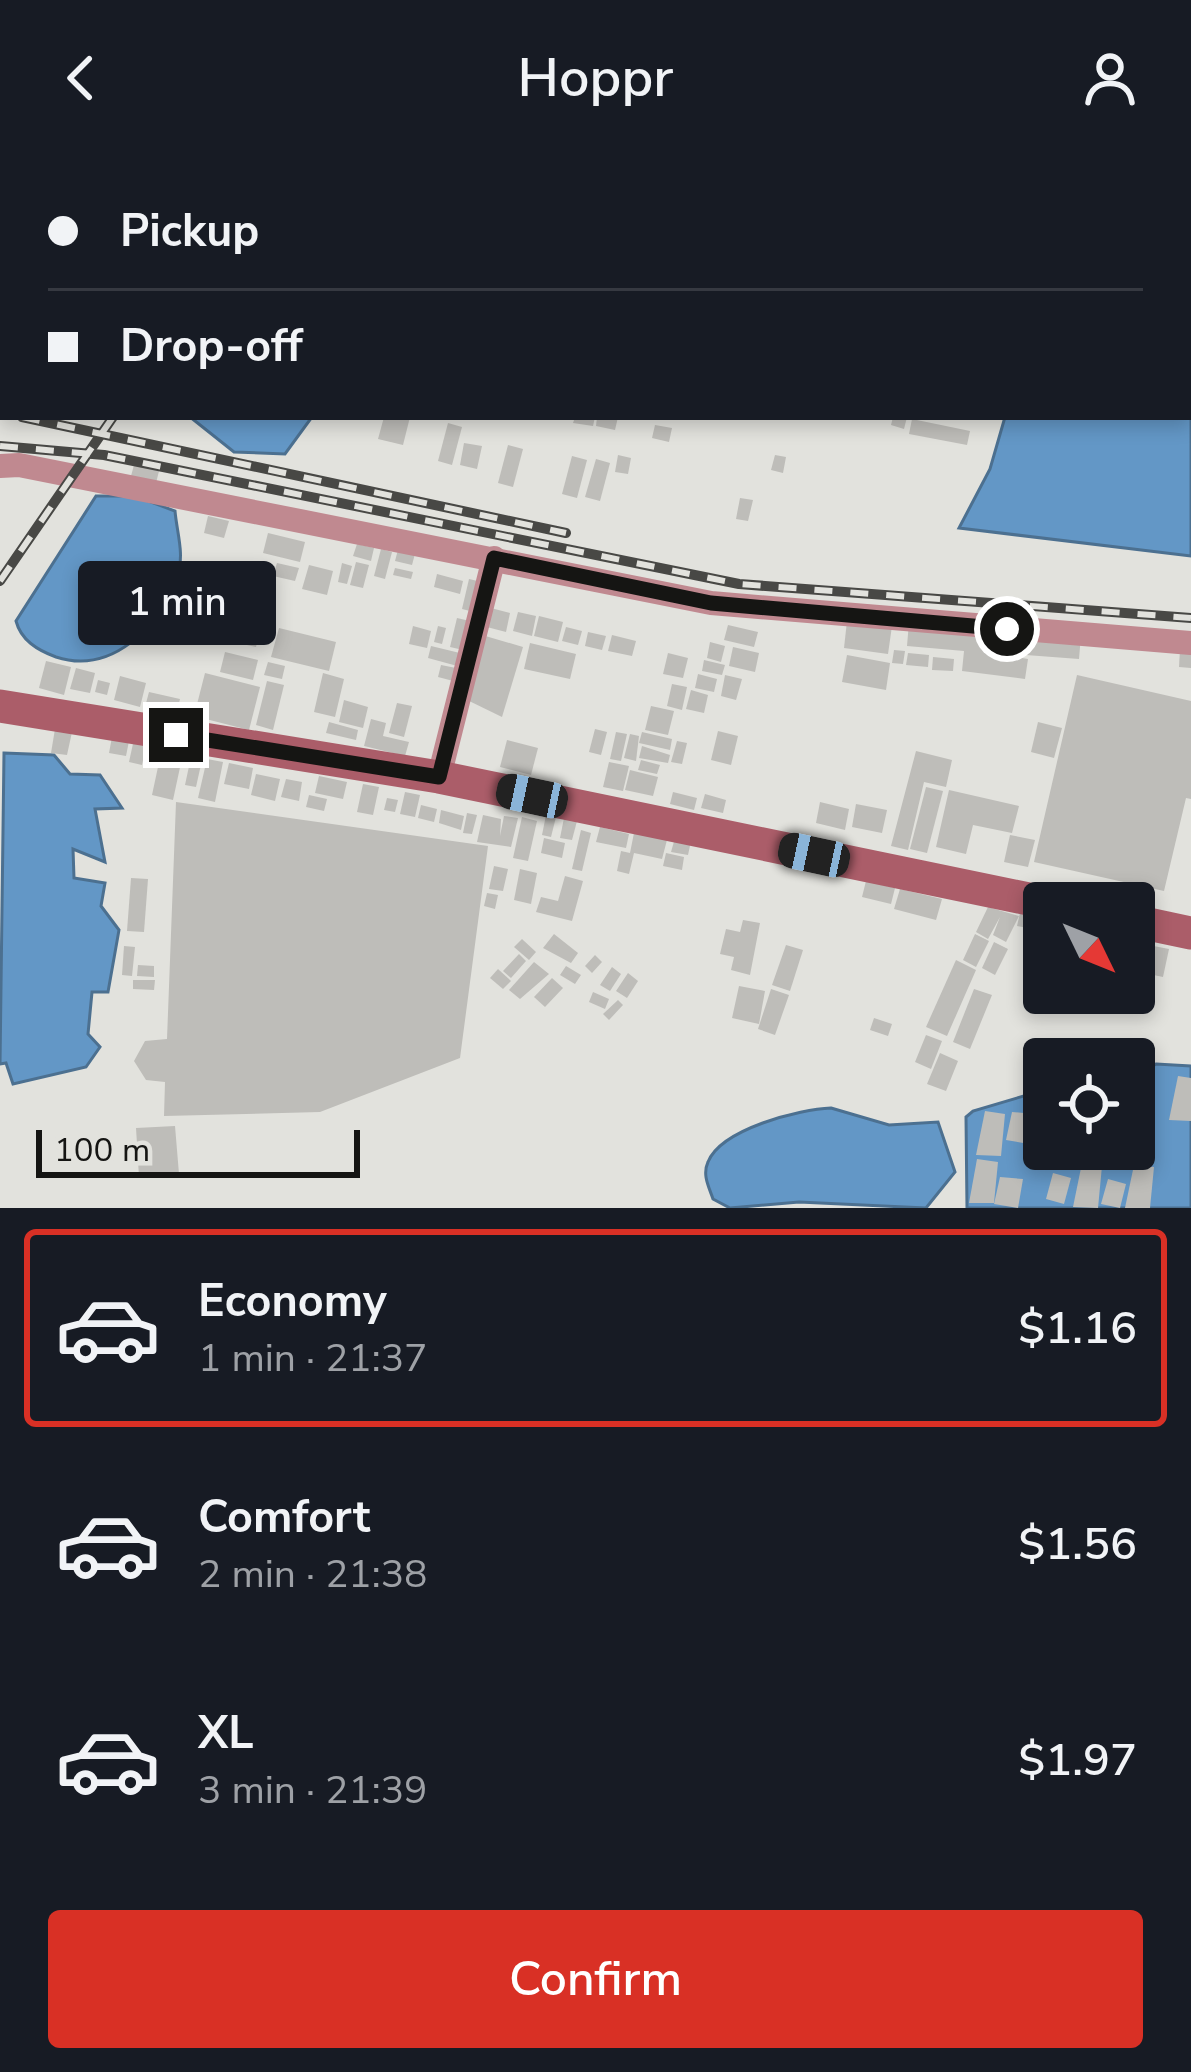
<!DOCTYPE html>
<html lang="en">
<head>
<meta charset="utf-8">
<style>
  :root { --surface:#171b24; --page:#242831; --text:#f1f3f6; --muted:#9ea1a6; --line:#363941; --accent:#d93025 }
  body { margin:0; font-family:"Nunito Sans",sans-serif; background:var(--page); color:var(--text); height:100vh; display:flex; flex-direction:column; font-size:45px; white-space:nowrap }
  * { box-sizing:border-box; margin:0 }
  p { font-size:39px; color:var(--muted) }
  .icon { flex:none; width:66px; height:66px; fill:none; stroke:currentColor; stroke-width:2; stroke-linecap:round; stroke-linejoin:round }
  .map { position:relative; height:1052px; overflow:hidden }
  .details { display:flex; flex-direction:column; background:var(--surface); flex:1 }
  .details>* { flex:none }
  .guide { position:absolute; left:0px; top:0px; width:1191px; height:264px; box-shadow:0 6px 18px #0003; display:grid; align-content:center; height:264px; padding:0 48px; background:var(--surface) }
  .needle { width:78px; rotate:133deg }
  .buttons { position:absolute; left:1023px; top:726px; display:grid; gap:24px }
  .buttons a { display:grid; place-items:center; width:132px; height:132px; border-radius:12px; background:var(--surface); box-shadow:0 6px 18px #0003; font-size:60px }
  .scale { position:absolute; left:36px; bottom:30px; width:324px; box-sizing:border-box; padding-left:12px; border:6px solid #151513; border-top:0; font-size:33px; line-height:42px; white-space:nowrap; color:#151513; -webkit-text-stroke:9px #e2e2dd; paint-order:stroke }
  .end { position:absolute; width:54px; height:54px; margin:-27px; border:15px solid #151513; background:#fff; box-shadow:0 0 0 6px #fff }
  .from { border-radius:50% }
  .bubble { position:absolute; height:84px; border-radius:12px; background:var(--surface); box-shadow:0 6px 18px #0003; font-size:39px; font-weight:600; line-height:84px; text-align:center }
  .car { position:absolute; width:36px; height:72px; margin:-36px -18px; border-radius:15px; box-shadow:0 0 9px 3px #0007; background:linear-gradient(#222 24%,#8ab4d8 0 40%,#222 0 76%,#8ab4d8 0 86%,#222 0) }
  .guide b { display:flex; align-items:center; gap:42px; height:114px; font-size:45px }
  .guide b+b { border-top:3px solid var(--line) }
  .guide i { width:30px; height:30px; background:var(--text) }
  ul { padding:21px 0 0; list-style:none }
  li { display:flex; align-items:center; gap:36px; height:198px; margin:0 24px 18px; padding:0 24px; border:6px solid transparent; border-radius:12px }
  li div { flex:1 }
  li b { display:block; font-size:45px }
  li em { font-style:normal; font-weight:600 }
  li.on { border-color:var(--accent) }
  li>.icon { width:108px; height:108px; stroke-width:1.5 }
  .action { display:flex; gap:24px; margin-top:auto; padding:24px 48px }
  .action a { flex:1; height:138px; border-radius:12px; background:var(--accent); color:#fff; font-size:48px; font-weight:600; line-height:138px; text-align:center }
  header { display:flex; justify-content:space-between; align-items:center; height:156px; padding:0 48px; background:var(--surface); font-size:54px; font-weight:600 }
  .map>svg:first-child { display:block }
  .water { fill:#6397c6; stroke:#4c7090; stroke-width:3 }
  .building { fill:#bebdb9 }
  .lines { fill:none; stroke-linecap:round; stroke-linejoin:round }
  .minor { stroke:#c08990; stroke-width:24 }
  .secondary { stroke:#ab5d69; stroke-width:33 }
  .rail-casing { stroke:#484845; stroke-width:10 }
  .rail { stroke:#e2e2dd; stroke-width:6; stroke-dasharray:18; stroke-linecap:butt }
  .route { stroke:#151513; stroke-width:15 }
</style>
</head>
<body>
<header><svg class="icon" aria-label="back" viewBox="0 0 24 24"><path d="M15 5l-7 7 7 7"/></svg>Hoppr<svg class="icon" aria-label="person" viewBox="0 0 24 24"><circle cx="12" cy="8" r="4"/><path d="M4 21q1-7 8-7t8 7"/></svg></header>
<div class="map">
<svg width="1191" height="1052" viewBox="0 0 1191 1052">
  <rect width="100%" height="100%" fill="#e2e2dd"/>
  <g class="water">
    <polygon points="501,0 1191,0 1191,400 959,372 990,313 1005,261 1188,261 1188,3 497,3"/>
    <polygon points="190,261 312,261 285,298 234,296"/>
    <path d="M96,340H135L175,355C177,378 185,398 177,421C159,472 111,519 56,501C37,494 21,484 16,465Z"/>
    <polygon points="4,597 54,599 70,618 100,619 122,652 95,653 105,706 73,693 74,722 105,727 101,750 119,774 108,836 92,836 88,878 100,891 86,911 13,928 6,907 0,908"/>
    <polygon points="1156,908 1191,910 1191,1052 967,1052 966,961 973,955 1044,934 1044,993 1134,993 1134,922"/>
    <path d="M831,952L889,969L938,966L955,1016L926,1052L799,1046L730,1052L713,1043C709,1031 702,1019 708,1006C721,973 800,953 831,952Z"/>
  </g>
  <g class="building">
    <polygon points="384,261 410,261 403,289 378,283"/>
    <polygon points="575,261 595,261 593,270 573,267"/>
    <polygon points="597,261 618,261 615,274 596,270"/>
    <polygon points="893,261 907,261 904,273 891,269"/>
    <polygon points="912,263 970,275 967,289 909,278"/>
    <polygon points="448,267 462,271 452,309 438,305"/>
    <polygon points="655,269 672,272 669,286 652,282"/>
    <polygon points="464,287 482,290 477,313 460,309"/>
    <polygon points="508,289 523,293 513,331 498,327"/>
    <polygon points="618,299 631,302 628,318 615,316"/>
    <polygon points="775,299 786,301 783,317 771,314"/>
    <polygon points="572,300 587,304 577,342 562,338"/>
    <polygon points="596,303 610,307 600,345 585,341"/>
    <polygon points="134,309 159,315 156,327 131,320"/>
    <polygon points="740,342 753,344 748,365 736,363"/>
    <polygon points="208,360 229,365 224,382 204,377"/>
    <polygon points="268,377 305,386 300,406 263,397"/>
    <polygon points="357,388 374,392 371,405 353,400"/>
    <polygon points="399,390 416,394 412,409 395,405"/>
    <polygon points="381,393 392,396 385,423 374,420"/>
    <polygon points="356,406 369,409 363,432 350,429"/>
    <polygon points="277,407 299,412 295,425 273,420"/>
    <polygon points="342,407 352,410 347,428 338,426"/>
    <polygon points="309,409 333,415 327,439 302,433"/>
    <polygon points="395,412 413,416 411,423 393,419"/>
    <polygon points="437,418 463,425 460,438 434,431"/>
    <polygon points="469,423 482,426 474,456 462,453"/>
    <polygon points="487,451 510,457 506,476 483,470"/>
    <polygon points="518,456 536,460 532,480 513,475"/>
    <polygon points="539,460 563,466 558,486 534,480"/>
    <polygon points="457,462 470,465 463,494 450,491"/>
    <polygon points="847,465 892,470 888,498 844,492"/>
    <polygon points="909,466 1081,479 1079,503 985,496 1028,503 1025,523 962,515 964,495 907,490"/>
    <polygon points="233,467 260,474 256,491 229,485"/>
    <polygon points="728,469 758,476 754,491 724,484"/>
    <polygon points="413,470 431,475 427,492 409,488"/>
    <polygon points="438,470 446,472 442,488 434,486"/>
    <polygon points="566,471 582,475 578,489 562,485"/>
    <polygon points="279,472 336,486 329,515 271,501"/>
    <polygon points="588,476 606,480 602,494 585,490"/>
    <polygon points="482,479 523,491 502,561 463,542"/>
    <polygon points="612,479 636,485 632,500 608,495"/>
    <polygon points="710,486 725,490 721,506 707,502"/>
    <polygon points="530,487 576,498 570,523 524,513"/>
    <polygon points="431,490 464,498 461,511 428,502"/>
    <polygon points="733,491 759,497 755,516 729,510"/>
    <polygon points="1180,493 1191,493 1191,512 1179,511"/>
    <polygon points="894,494 905,495 903,508 892,507"/>
    <polygon points="225,496 258,504 253,524 220,516"/>
    <polygon points="668,497 688,502 683,522 663,518"/>
    <polygon points="908,497 929,499 928,511 906,509"/>
    <polygon points="847,499 890,507 886,534 842,526"/>
    <polygon points="933,501 954,503 953,515 932,514"/>
    <polygon points="704,504 725,509 722,519 702,515"/>
    <polygon points="46,505 71,511 64,539 39,532"/>
    <polygon points="268,506 285,510 282,523 264,519"/>
    <polygon points="441,509 461,513 457,526 438,521"/>
    <polygon points="76,512 95,517 90,537 70,533"/>
    <polygon points="205,517 260,531 249,574 194,560"/>
    <polygon points="323,517 344,523 335,561 314,556"/>
    <polygon points="698,518 717,523 714,536 695,532"/>
    <polygon points="725,519 742,523 736,544 721,540"/>
    <polygon points="1077,519 1191,545 1191,643 1186,642 1164,735 1034,706"/>
    <polygon points="120,520 146,527 140,551 114,544"/>
    <polygon points="98,524 110,527 107,539 95,536"/>
    <polygon points="267,525 284,529 273,574 256,569"/>
    <polygon points="672,528 687,531 682,554 667,550"/>
    <polygon points="691,534 708,539 704,557 686,553"/>
    <polygon points="149,536 180,543 176,559 145,551"/>
    <polygon points="344,544 368,551 363,572 339,566"/>
    <polygon points="397,547 412,550 404,581 389,577"/>
    <polygon points="651,550 674,555 668,579 645,574"/>
    <polygon points="371,563 386,567 383,580 409,586 405,600 364,590"/>
    <polygon points="329,566 358,574 356,584 326,577"/>
    <polygon points="1038,566 1062,572 1054,602 1031,596"/>
    <polygon points="55,573 72,576 67,599 51,597"/>
    <polygon points="595,573 607,576 601,599 589,596"/>
    <polygon points="718,575 738,580 731,609 711,604"/>
    <polygon points="616,576 627,578 621,605 610,603"/>
    <polygon points="642,576 672,583 670,594 639,587"/>
    <polygon points="630,578 639,580 636,605 624,602"/>
    <polygon points="112,581 129,585 126,600 109,597"/>
    <polygon points="134,583 147,586 142,609 129,606"/>
    <polygon points="507,584 538,592 531,619 500,611"/>
    <polygon points="677,585 687,587 682,608 671,606"/>
    <polygon points="642,590 670,599 668,607 639,602"/>
    <polygon points="916,595 952,604 946,631 924,626 908,694 891,690"/>
    <polygon points="161,597 182,602 173,644 152,639"/>
    <polygon points="191,601 202,604 196,631 185,629"/>
    <polygon points="207,603 223,606 215,646 198,642"/>
    <polygon points="641,604 660,609 657,618 638,614"/>
    <polygon points="609,606 629,610 623,635 603,631"/>
    <polygon points="229,607 253,612 249,633 224,628"/>
    <polygon points="630,614 658,621 653,640 625,634"/>
    <polygon points="256,618 280,623 275,645 251,639"/>
    <polygon points="319,620 347,626 343,643 315,637"/>
    <polygon points="286,623 302,626 299,645 281,641"/>
    <polygon points="363,628 379,631 373,659 357,656"/>
    <polygon points="926,631 943,635 927,697 910,693"/>
    <polygon points="949,634 1019,650 1012,677 973,669 966,698 936,691"/>
    <polygon points="405,636 420,639 415,661 400,658"/>
    <polygon points="673,636 697,642 694,654 670,648"/>
    <polygon points="705,638 726,644 723,657 701,652"/>
    <polygon points="309,639 327,643 324,655 306,651"/>
    <polygon points="387,642 398,644 395,656 384,654"/>
    <polygon points="176,646 488,690 460,902 320,956 164,960 165,926 146,924 134,905 145,885 167,883"/>
    <polygon points="820,646 849,653 845,674 816,667"/>
    <polygon points="856,648 887,654 882,677 852,671"/>
    <polygon points="421,649 437,653 434,666 418,662"/>
    <polygon points="441,654 464,660 461,674 439,667"/>
    <polygon points="467,657 477,659 472,678 463,677"/>
    <polygon points="483,659 501,663 500,680 504,660 518,662 511,691 477,686"/>
    <polygon points="546,659 556,661 551,681 542,679"/>
    <polygon points="522,661 537,665 528,705 513,702"/>
    <polygon points="564,662 577,665 572,684 560,682"/>
    <polygon points="600,671 629,678 626,692 596,686"/>
    <polygon points="581,674 591,677 582,715 572,713"/>
    <polygon points="634,677 667,684 662,703 634,697 629,718 617,715 621,695 630,697"/>
    <polygon points="1010,679 1035,684 1028,711 1004,706"/>
    <polygon points="544,682 565,687 562,702 541,697"/>
    <polygon points="675,682 691,685 688,699 671,696"/>
    <polygon points="666,697 684,701 682,714 663,710"/>
    <polygon points="494,710 508,713 503,735 489,733"/>
    <polygon points="520,713 537,717 531,748 514,744"/>
    <polygon points="565,720 583,725 572,765 536,756 541,741 558,745"/>
    <polygon points="131,722 148,723 144,776 127,775"/>
    <polygon points="866,725 895,732 891,748 862,741"/>
    <polygon points="900,733 942,743 936,764 894,753"/>
    <polygon points="487,737 498,739 495,753 484,750"/>
    <polygon points="988,751 1019,760 1006,786 993,779 1000,761 988,783 976,776"/>
    <polygon points="1020,757 1044,763 1044,775 1017,770"/>
    <polygon points="743,764 760,767 750,819 731,814 734,801 720,798 726,773 740,776"/>
    <polygon points="554,778 578,797 571,807 543,792"/>
    <polygon points="975,778 989,785 976,811 963,804"/>
    <polygon points="522,783 536,796 529,804 514,791"/>
    <polygon points="994,786 1008,793 995,819 982,812"/>
    <polygon points="1138,787 1169,793 1163,821 1134,815"/>
    <polygon points="786,789 803,794 790,835 772,829"/>
    <polygon points="124,790 135,791 132,820 122,819"/>
    <polygon points="519,798 526,805 511,822 503,815"/>
    <polygon points="595,799 602,806 592,817 585,810"/>
    <polygon points="956,804 976,814 947,880 926,871"/>
    <polygon points="534,806 549,818 520,843 509,834"/>
    <polygon points="138,809 154,810 154,821 137,820"/>
    <polygon points="566,810 581,819 575,828 560,819"/>
    <polygon points="612,811 621,818 610,835 600,829"/>
    <polygon points="498,813 511,825 503,833 490,822"/>
    <polygon points="628,817 638,825 627,842 616,835"/>
    <polygon points="552,822 563,832 545,851 534,841"/>
    <polygon points="1134,822 1148,825 1144,844 1128,841 1134,837"/>
    <polygon points="133,824 155,824 154,834 133,833"/>
    <polygon points="739,830 765,835 759,868 732,862"/>
    <polygon points="771,833 789,839 775,879 758,873"/>
    <polygon points="974,833 992,839 970,893 953,886"/>
    <polygon points="593,836 609,843 605,853 589,846"/>
    <polygon points="1084,837 1108,837 1102,858 1080,852"/>
    <polygon points="618,844 623,849 609,864 603,858"/>
    <polygon points="874,862 892,868 888,880 870,874"/>
    <polygon points="926,879 942,885 931,913 915,906"/>
    <polygon points="940,897 958,905 946,935 927,928"/>
    <polygon points="1178,920 1191,922 1191,965 1169,964"/>
    <polygon points="1042,952 1044,993 1058,993 1057,1000 1033,999"/>
    <polygon points="985,955 1005,958 1001,1000 976,999"/>
    <polygon points="1012,956 1035,958 1029,988 1006,984"/>
    <polygon points="175,970 179,1018 139,1021 136,972"/>
    <polygon points="977,1003 998,1006 994,1047 969,1047"/>
    <polygon points="1082,1007 1102,1010 1098,1052 1073,1051"/>
    <polygon points="1134,1009 1154,1011 1150,1052 1125,1052"/>
    <polygon points="1053,1017 1071,1022 1064,1048 1046,1043"/>
    <polygon points="1000,1021 1023,1023 1018,1052 994,1048"/>
    <polygon points="1108,1023 1126,1028 1120,1052 1101,1048"/>
  </g>
  <g class="lines">
    <g class="minor">
      <polyline points="138,3 142,0"/>
      <polyline points="0,171 3,167"/>
      <polyline points="0,310 19,309 711,447 1191,487"/>
      <polyline points="439,621 494,402"/>
    </g>
    <g class="secondary">
      <polyline points="0,550 439,621 1048,747"/>
      <polyline points="1134,765 1191,777"/>
    </g>
    <defs>
      <g id="rail">
        <polyline points="415,3 421,0"/>
        <polyline points="0,257 3,257"/>
        <polyline points="22,261 566,377"/>
        <polyline points="0,290 104,299 739,428 1191,462"/>
        <polyline points="0,425 113,261"/>
      </g>
    </defs>
    <use href="#rail" class="rail-casing"/>
    <use href="#rail" class="rail"/>
  </g>
  <g class="lines">
    <polyline class="route" points="176,579 439,621 494,402 711,447 1007,473"/>
  </g>
</svg>
<div class="buttons">
<a><svg class="needle" viewBox="-14 -14 28 28"><path d="M0-13l5 13h-10z" fill="#e53935"/><path d="M0 13l5-13h-10z" fill="#9ea1a6"/></svg></a>
<a><svg class="icon" aria-label="locate" viewBox="0 0 24 24"><circle cx="12" cy="12" r="6"/><path d="M12 2v4M12 18v4M2 12h4M18 12h4"/></svg></a>
</div>
<div class="scale">100 m</div>
<i class="end from" style="left:1007px;top:473px"></i>
<i class="end" style="left:176px;top:579px"></i>
<div class="bubble" style="left:78px;top:405px;width:198px">1 min</div>
<i class="car" style="left:532px;top:640px;rotate:282deg"></i>
<i class="car" style="left:814px;top:699px;rotate:282deg"></i>
<div class="guide">
<b><i class="from"></i>Pickup</b>
<b><i></i>Drop-off</b>
</div>
</div>
<section class="details">
<ul>
<li class="on"><svg class="icon" aria-label="car" viewBox="0 0 24 24"><path d="M5 17H2v-5l4-1 3-4h7l3 4 3 1v5h-3M9 17h6M6 11h13"/><circle cx="7" cy="17" r="2"/><circle cx="17" cy="17" r="2"/></svg><div><b>Economy</b><p>1 min · 21:37</p></div><em>$1.16</em></li>
<li><svg class="icon" aria-label="car" viewBox="0 0 24 24"><path d="M5 17H2v-5l4-1 3-4h7l3 4 3 1v5h-3M9 17h6M6 11h13"/><circle cx="7" cy="17" r="2"/><circle cx="17" cy="17" r="2"/></svg><div><b>Comfort</b><p>2 min · 21:38</p></div><em>$1.56</em></li>
<li><svg class="icon" aria-label="car" viewBox="0 0 24 24"><path d="M5 17H2v-5l4-1 3-4h7l3 4 3 1v5h-3M9 17h6M6 11h13"/><circle cx="7" cy="17" r="2"/><circle cx="17" cy="17" r="2"/></svg><div><b>XL</b><p>3 min · 21:39</p></div><em>$1.97</em></li>
</ul>
<div class="action"><a>Confirm</a></div>
</section>
</body>
</html>
